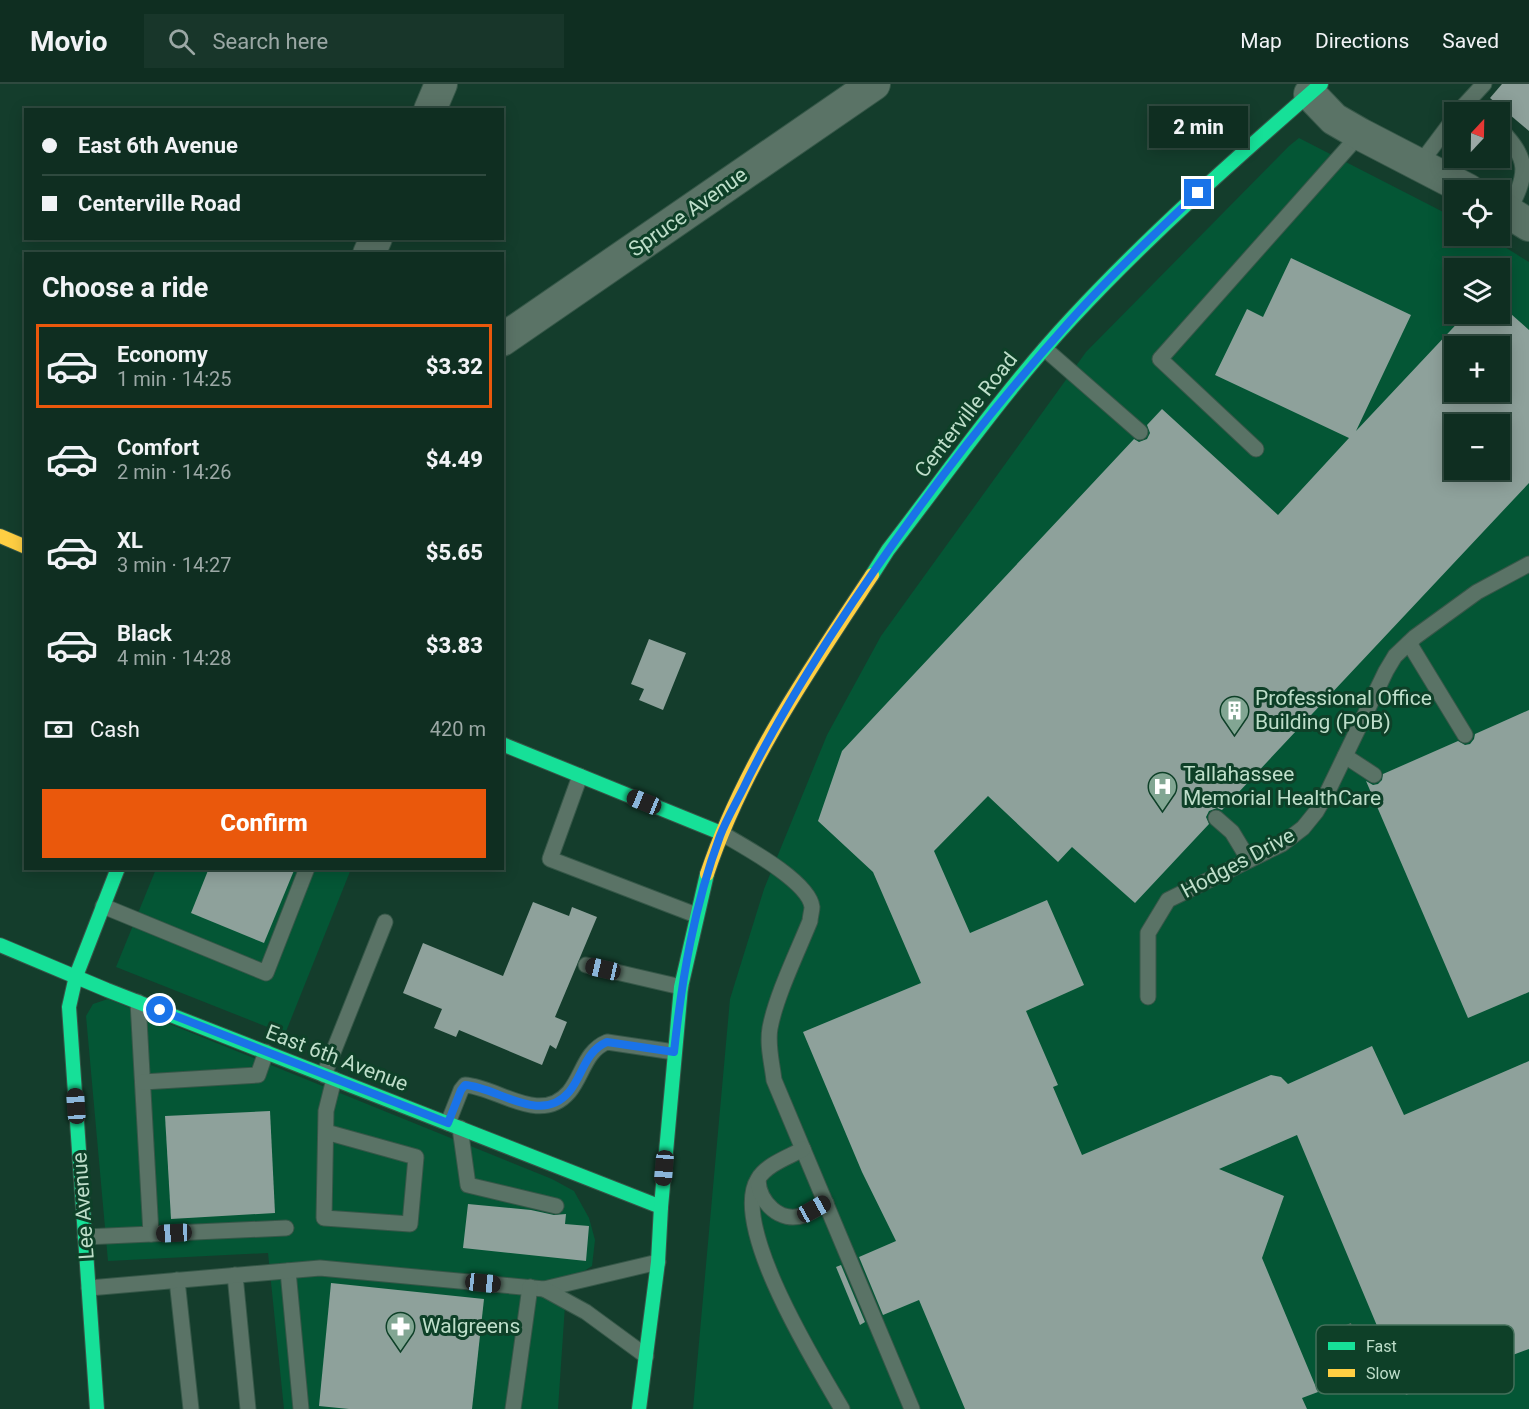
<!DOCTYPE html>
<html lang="en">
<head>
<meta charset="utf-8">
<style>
  :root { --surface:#0f2e21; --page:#18362a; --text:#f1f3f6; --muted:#9ba8a5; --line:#2f4a3f; --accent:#ea580c }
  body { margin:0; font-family:Roboto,sans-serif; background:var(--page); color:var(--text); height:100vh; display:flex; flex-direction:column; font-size:22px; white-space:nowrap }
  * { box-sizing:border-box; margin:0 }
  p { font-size:20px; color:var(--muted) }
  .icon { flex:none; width:33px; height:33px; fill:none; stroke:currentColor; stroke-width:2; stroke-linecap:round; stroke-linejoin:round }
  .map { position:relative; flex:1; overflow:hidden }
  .drawer { position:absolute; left:24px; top:168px; width:480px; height:618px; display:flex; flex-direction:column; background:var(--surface); border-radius:0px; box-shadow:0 3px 15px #0003,0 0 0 2px var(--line) }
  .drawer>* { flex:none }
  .top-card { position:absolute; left:24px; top:24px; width:480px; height:132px; border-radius:0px; box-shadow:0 3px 15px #0003,0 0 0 2px var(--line); display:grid; align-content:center; height:132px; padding:0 18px; background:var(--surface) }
  .needle { width:39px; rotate:22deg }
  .fabs { position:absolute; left:1444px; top:18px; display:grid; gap:12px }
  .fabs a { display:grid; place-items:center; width:66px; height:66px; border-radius:0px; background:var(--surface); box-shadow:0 3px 15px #0003,0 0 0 2px var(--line); font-size:30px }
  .end { position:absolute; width:27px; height:27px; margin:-14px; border:8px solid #1a73e8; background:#fff; box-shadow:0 0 0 3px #fff }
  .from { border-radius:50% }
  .bubble { position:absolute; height:42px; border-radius:0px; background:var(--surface); box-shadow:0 3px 15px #0003,0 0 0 2px var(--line); font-size:20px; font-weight:800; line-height:42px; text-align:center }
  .car { position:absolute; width:18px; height:36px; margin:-18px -9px; border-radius:8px; box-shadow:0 0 4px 2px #0007; background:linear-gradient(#222 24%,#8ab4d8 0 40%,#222 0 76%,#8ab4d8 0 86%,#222 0) }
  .top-card b { display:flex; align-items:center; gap:21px; height:57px; font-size:22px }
  .top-card b+b { border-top:2px solid var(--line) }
  .top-card i { width:15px; height:15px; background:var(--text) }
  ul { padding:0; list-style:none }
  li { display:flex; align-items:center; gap:18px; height:84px; margin:0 12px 9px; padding:0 6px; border:3px solid transparent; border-radius:0px }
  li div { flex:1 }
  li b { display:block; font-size:22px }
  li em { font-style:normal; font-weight:800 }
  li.current { border-color:var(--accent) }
  li>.icon { width:54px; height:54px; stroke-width:1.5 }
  h2 { padding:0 18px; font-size:27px; line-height:72px }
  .pay { display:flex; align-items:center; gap:15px; height:66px; padding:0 18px; font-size:22px }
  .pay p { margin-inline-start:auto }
  .primary-button { display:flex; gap:12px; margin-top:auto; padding:12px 18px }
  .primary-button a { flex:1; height:69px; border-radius:0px; background:var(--accent); color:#fff; font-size:24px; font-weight:800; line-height:69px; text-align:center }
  header { display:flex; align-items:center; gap:36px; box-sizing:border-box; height:84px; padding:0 30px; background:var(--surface); border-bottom:2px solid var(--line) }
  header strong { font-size:28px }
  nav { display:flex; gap:33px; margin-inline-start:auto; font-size:21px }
  .search { width:420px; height:54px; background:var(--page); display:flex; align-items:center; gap:15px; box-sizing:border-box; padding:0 21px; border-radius:0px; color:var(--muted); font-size:22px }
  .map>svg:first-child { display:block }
  .built { fill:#045635; fill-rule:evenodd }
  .building { fill:#8ea19b; fill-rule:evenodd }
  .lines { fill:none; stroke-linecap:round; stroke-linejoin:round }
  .lane-casing { stroke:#365748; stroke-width:17 }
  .street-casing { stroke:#365748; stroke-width:34 }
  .fast-casing { stroke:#365748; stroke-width:16 }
  .slow-casing { stroke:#365748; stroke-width:16 }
  .path { stroke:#576f63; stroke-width:4; stroke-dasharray:6 3; stroke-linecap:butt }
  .lane { stroke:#5a7366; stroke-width:15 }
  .street { stroke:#5a7366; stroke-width:32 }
  .fast { stroke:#16e098; stroke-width:14 }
  .slow { stroke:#ffcf43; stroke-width:14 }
  .route { stroke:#1a73e8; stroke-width:8 }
  .labels { text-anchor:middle; stroke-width:6; stroke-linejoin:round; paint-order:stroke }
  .street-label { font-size:21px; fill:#bedeca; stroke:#0e4028 }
  .poi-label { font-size:21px; fill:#bedeca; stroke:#0e4028; text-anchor:start }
  .key { fill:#0e4028; stroke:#436f59; stroke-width:1.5 }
  .key-label { font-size:16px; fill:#bedeca }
</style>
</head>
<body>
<header>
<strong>Movio</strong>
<div class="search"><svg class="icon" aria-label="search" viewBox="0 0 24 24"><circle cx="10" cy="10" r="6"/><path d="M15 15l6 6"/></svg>Search here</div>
<nav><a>Map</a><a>Directions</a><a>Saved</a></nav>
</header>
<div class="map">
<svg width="1529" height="1325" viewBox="0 0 1529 1325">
  <rect width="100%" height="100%" fill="#143d2c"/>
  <g class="built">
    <path d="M1299,54L1455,134V152H1487L1529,178V1325H693L730,915L764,805L827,651L881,552L1086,268L1289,62ZM1455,184H1500V230H1455ZM1455,262H1500V308H1455ZM1455,340H1500V386H1455Z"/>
    <polygon points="156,785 351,785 285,950 116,883"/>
    <polygon points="108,915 552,1095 574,1107 589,1134 595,1156 592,1182 578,1191 567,1192 558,1325 284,1325 268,1169 108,1177 86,932 93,920"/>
  </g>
  <g class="building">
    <polygon points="1502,0 1529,0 1529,47 1490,14"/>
    <path d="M1291,174L1411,231L1356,347L1466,230H1511L1529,246V399L1222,726L1217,724L1209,727L1206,733L1209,740L1135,819L1072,763L1058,778L988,712L934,767L970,849L1047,816L1084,901L1026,927L1058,1001L1053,1003L1082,1071L1271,991L1281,993L1288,1000L1372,962L1404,1031L1529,977V1265L1406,1311L1297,1051L1219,1085L1284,1112L1262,1174L1318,1308L1302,1314L1307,1325H965L919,1216L883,1231L859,1173L896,1157L862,1088L803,948L921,899L873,788L818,737L842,667L1134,355L1139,358L1147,355L1150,349L1147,341L1162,325L1278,431L1349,354L1215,291L1247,225L1263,233ZM1455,262H1500V308H1455ZM1455,340H1500V386H1455Z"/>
    <polygon points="649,555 686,569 663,626 639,616 644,605 631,600"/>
    <polygon points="1529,626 1529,908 1468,934 1366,697 1373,701 1378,700 1382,696 1383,690 1458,657 1465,661 1470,660 1474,655 1475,650"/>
    <polygon points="209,784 295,784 264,859 191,829"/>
    <polygon points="533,818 569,832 572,823 597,833 555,933 567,938 556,965 550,961 542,981 459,946 456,953 434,944 442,925 403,909 423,859 503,892"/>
    <polygon points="270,1027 275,1129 171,1135 165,1032"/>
    <polygon points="468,1120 531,1126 554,1131 566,1130 565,1140 589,1142 586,1177 463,1164"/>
    <polygon points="841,1181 865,1238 860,1241 836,1183"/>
    <polygon points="331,1199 484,1215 472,1325 349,1325 319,1322"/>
  </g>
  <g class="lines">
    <defs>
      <g id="lane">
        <polyline points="1458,28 1484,0"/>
        <path d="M1500,45C1529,75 1529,89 1508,128"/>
        <polyline points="1419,81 1455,33"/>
        <polyline points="1045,265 1140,348"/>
        <polyline points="1256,365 1160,275 1360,50"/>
        <polyline points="1409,559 1465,651"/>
        <polyline points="1345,672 1374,691"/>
        <polyline points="580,692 550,775 696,831"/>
        <polyline points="1216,734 1232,748 1249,776"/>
        <path d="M721,749C743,762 809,797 812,823C812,827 810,833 810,837C797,869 776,912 770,944C767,961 772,979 774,996L912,1325"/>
        <polyline points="103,822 266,889 307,784"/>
        <polyline points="586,881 681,903"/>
        <polyline points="1148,913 1148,849 1168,816 1282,760 1303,744 1316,728 1328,707 1386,587 1395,572 1415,553 1477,508 1529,480"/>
        <polyline points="138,918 151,1150"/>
        <polyline points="324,991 385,838"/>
        <polyline points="143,998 258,991 266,968"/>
        <path d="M448,1039L461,1006L465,1001C498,1003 540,1042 569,1008C583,991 585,967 607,958L674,968"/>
        <polyline points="460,1044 468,1101 556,1122"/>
        <polyline points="326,1048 416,1073 410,1140 324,1134 326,1027 334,995"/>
        <path d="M803,1065C789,1073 767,1080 758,1095C729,1141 817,1282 842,1325"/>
        <path d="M758,1096C759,1118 780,1140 804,1131C812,1128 819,1123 826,1119"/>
        <polyline points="85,1153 286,1144"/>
        <polyline points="288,1187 301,1325"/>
        <polyline points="235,1191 248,1325"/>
        <polyline points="177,1196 191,1325"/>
        <polyline points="89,1204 320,1184 544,1205 658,1178"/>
        <polyline points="544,1205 586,1228 646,1272"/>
        <polyline points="513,1325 530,1203"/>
      </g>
      <g id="street">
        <polyline points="1310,10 1334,35 1360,50 1468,106"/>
        <polyline points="430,26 441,0"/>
        <polyline points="1500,123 1529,141"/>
        <polyline points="369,170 376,154"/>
        <polyline points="502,256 874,0"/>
      </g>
      <g id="fast">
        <path d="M872,491L888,466C948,388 1005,306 1072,234C1150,150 1235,75 1321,0"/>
        <polyline points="502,660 721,749"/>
        <polyline points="0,861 107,906 661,1123"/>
        <polyline points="97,1325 69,923 76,892 118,784"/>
        <polyline points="639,1325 658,1178 661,1123 681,903 707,790"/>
      </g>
      <g id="slow">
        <polyline points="0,452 26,463"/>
        <path d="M707,790C743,682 809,586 872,491"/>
      </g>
    </defs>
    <use href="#lane" class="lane-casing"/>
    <use href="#street" class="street-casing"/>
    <use href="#fast" class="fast-casing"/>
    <use href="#slow" class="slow-casing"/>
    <polyline class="path" points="1346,1243 1354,1240"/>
    <use href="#lane" class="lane"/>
    <use href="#street" class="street"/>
    <use href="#fast" class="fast"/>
    <use href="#slow" class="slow"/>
  </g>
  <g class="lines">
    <path class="route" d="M160,926L448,1039L461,1006L465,1001C498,1003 540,1042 569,1008C583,991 585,967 607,958L674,968C682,894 694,822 720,752C726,736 735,721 743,705C768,653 798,603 830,553C902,442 982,335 1070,237C1110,192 1154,150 1198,109"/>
  </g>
  <defs>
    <symbol id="building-pin" viewBox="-11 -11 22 30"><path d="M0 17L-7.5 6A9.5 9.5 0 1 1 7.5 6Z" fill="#82a693" stroke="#0e4028"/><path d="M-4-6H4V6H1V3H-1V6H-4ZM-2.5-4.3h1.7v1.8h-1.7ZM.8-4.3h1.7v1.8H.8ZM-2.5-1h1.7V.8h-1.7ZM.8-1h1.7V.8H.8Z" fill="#fff"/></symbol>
    <symbol id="hospital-pin" viewBox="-11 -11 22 30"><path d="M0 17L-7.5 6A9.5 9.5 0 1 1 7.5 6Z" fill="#82a693" stroke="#0e4028"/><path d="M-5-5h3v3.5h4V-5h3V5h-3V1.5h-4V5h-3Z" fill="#fff"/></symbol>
    <symbol id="pharmacy-pin" viewBox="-11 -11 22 30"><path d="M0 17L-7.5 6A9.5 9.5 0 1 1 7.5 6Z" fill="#82a693" stroke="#0e4028"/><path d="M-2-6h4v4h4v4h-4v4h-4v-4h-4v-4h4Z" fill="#fff"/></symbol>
  </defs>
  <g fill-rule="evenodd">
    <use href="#building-pin" x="1218" y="610" width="33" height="45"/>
    <use href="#hospital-pin" x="1146" y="686" width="33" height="45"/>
    <use href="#pharmacy-pin" x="384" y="1226" width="33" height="45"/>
  </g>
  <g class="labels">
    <g class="street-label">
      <text transform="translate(688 128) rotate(-35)" y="7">Spruce Avenue</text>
      <text transform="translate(966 331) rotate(-52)" y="7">Centerville Road</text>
      <text transform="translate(1238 779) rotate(-28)" y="7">Hodges Drive</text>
      <text transform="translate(337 974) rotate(21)" y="7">East 6th Avenue</text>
      <text transform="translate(83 1122) rotate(-94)" y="7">Lee Avenue</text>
    </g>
    <g class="poi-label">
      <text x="1255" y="621">Professional Office<tspan x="1255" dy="24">Building (POB)</tspan></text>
      <text x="1183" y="697">Tallahassee<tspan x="1183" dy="24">Memorial HealthCare</tspan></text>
      <text x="422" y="1249">Walgreens</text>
    </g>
  </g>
  <rect x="1316" y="1241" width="198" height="69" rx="9" class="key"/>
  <rect x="1328" y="1258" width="27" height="8" fill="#16e098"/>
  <rect x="1328" y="1285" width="27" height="8" fill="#ffcf43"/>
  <g class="key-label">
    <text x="1366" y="1268">Fast</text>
    <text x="1366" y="1295">Slow</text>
  </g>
</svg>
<div class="fabs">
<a><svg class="needle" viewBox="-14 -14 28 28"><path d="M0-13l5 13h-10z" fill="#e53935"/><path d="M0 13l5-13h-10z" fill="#9ba8a5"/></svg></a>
<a><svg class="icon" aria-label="locate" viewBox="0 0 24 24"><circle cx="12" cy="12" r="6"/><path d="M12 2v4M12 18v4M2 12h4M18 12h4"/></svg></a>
<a><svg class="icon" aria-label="layers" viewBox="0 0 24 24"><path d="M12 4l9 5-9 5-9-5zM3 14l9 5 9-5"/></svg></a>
<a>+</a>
<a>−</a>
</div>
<i class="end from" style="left:160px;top:926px"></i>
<i class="end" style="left:1198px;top:109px"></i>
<div class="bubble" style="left:1149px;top:22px;width:99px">2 min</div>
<i class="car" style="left:644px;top:718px;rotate:292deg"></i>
<i class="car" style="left:603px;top:885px;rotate:283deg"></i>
<i class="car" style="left:76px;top:1022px;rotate:356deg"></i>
<i class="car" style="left:664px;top:1084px;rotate:185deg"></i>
<i class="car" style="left:814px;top:1125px;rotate:61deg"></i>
<i class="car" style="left:174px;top:1149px;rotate:267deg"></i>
<i class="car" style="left:483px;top:1199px;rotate:96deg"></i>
<div class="top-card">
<b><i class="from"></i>East 6th Avenue</b>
<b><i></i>Centerville Road</b>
</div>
<section class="drawer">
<h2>Choose a ride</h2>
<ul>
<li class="current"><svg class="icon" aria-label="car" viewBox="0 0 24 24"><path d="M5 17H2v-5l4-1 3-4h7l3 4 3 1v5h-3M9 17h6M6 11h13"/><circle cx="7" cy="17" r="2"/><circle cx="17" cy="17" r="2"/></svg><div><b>Economy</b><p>1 min · 14:25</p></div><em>$3.32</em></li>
<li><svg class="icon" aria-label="car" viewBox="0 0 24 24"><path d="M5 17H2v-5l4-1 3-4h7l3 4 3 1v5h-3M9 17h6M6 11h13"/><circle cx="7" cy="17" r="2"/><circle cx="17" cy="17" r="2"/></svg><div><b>Comfort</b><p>2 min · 14:26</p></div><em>$4.49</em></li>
<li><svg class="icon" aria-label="car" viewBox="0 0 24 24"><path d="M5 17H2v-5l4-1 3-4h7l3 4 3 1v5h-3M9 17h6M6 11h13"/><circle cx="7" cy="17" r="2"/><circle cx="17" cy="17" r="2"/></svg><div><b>XL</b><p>3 min · 14:27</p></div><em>$5.65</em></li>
<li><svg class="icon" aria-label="car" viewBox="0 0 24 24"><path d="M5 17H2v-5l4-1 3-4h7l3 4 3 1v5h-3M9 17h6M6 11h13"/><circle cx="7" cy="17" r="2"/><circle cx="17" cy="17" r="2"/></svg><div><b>Black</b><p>4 min · 14:28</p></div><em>$3.83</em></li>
</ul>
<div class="pay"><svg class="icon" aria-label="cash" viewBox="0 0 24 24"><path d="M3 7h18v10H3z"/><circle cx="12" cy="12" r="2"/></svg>Cash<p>420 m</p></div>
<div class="primary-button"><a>Confirm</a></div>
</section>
</div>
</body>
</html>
